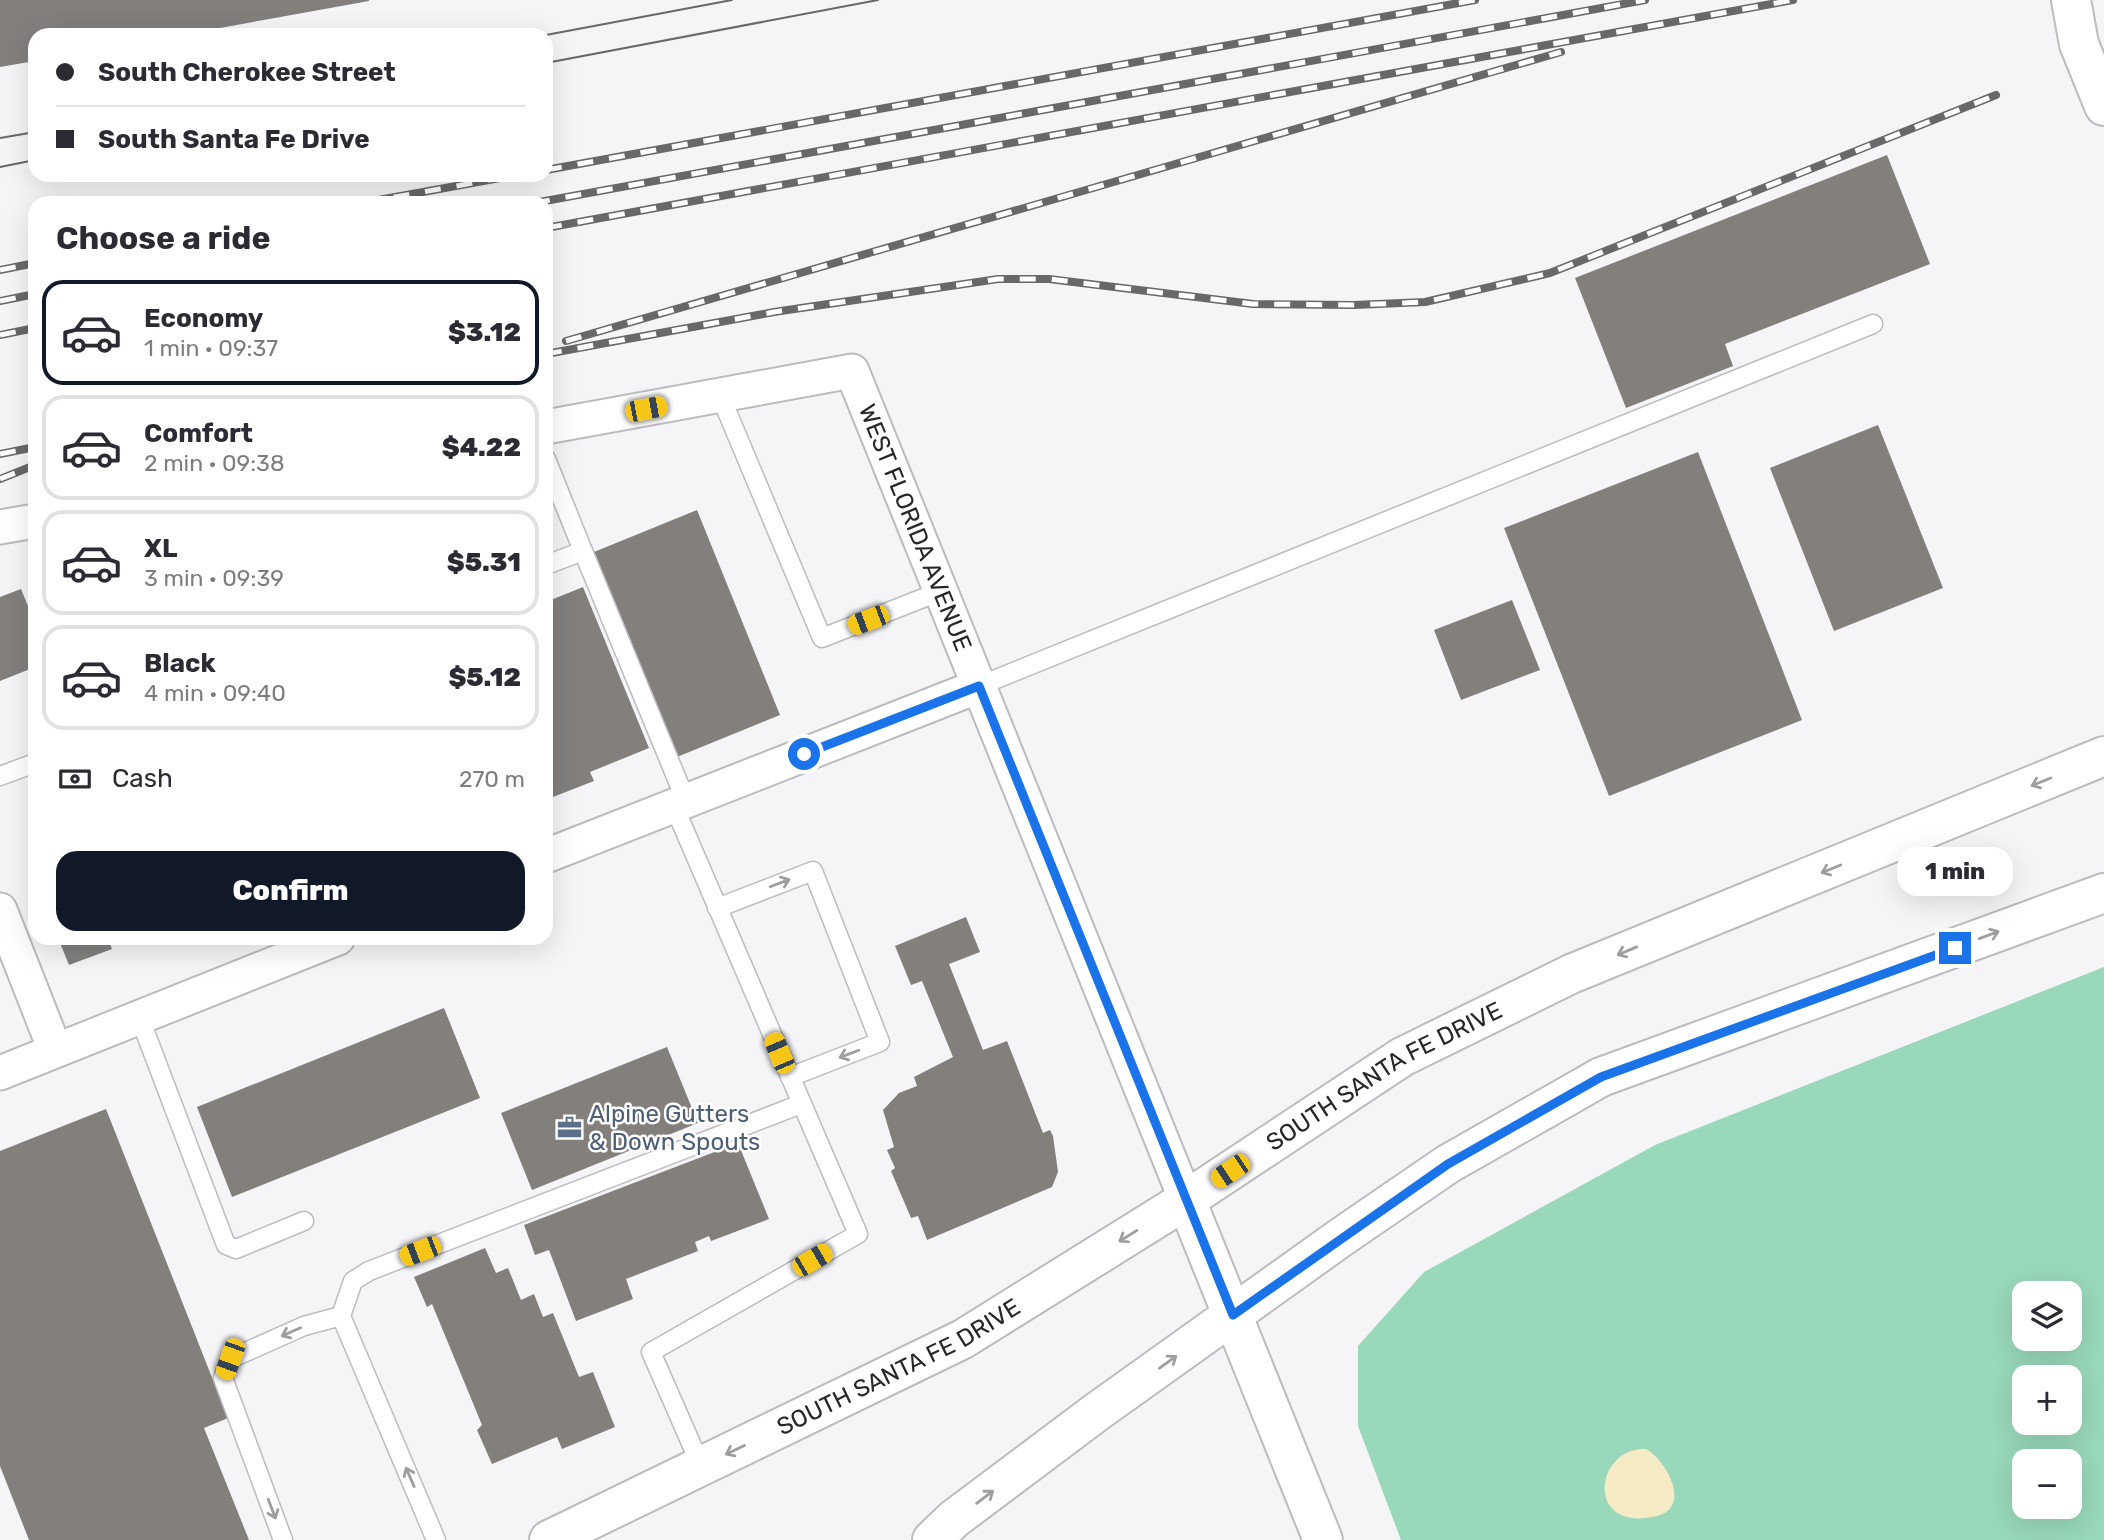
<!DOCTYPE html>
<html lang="en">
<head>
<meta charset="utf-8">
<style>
  :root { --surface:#fff; --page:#f2f2f3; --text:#2b2b33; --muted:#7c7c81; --line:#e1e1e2; --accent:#111827 }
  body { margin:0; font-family:Rubik,sans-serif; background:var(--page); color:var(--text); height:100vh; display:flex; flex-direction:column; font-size:26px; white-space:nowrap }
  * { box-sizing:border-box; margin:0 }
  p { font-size:23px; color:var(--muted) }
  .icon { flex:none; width:38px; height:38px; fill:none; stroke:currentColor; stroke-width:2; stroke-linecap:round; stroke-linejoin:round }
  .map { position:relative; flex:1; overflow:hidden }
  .panel { position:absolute; left:28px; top:196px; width:525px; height:749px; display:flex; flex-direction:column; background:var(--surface); border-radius:21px; box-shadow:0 7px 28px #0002 }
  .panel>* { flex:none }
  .hud { position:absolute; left:28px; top:28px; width:525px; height:154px; border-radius:21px; box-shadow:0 7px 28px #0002; display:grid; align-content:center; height:154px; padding:0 28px; background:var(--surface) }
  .buttons { position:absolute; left:2012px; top:1281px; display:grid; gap:14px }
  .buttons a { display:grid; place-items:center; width:70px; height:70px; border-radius:14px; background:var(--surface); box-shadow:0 7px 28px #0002; font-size:35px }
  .end { position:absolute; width:32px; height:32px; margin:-16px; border:9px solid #1a73e8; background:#fff; box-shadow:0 0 0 4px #fff }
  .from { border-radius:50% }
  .bubble { position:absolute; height:49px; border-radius:21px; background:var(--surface); box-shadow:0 7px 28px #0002; font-size:23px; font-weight:800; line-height:49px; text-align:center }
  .car { position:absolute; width:21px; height:42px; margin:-21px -10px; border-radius:9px; box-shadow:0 0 5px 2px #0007; background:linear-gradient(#f5c518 24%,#345 0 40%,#f5c518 0 76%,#345 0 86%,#f5c518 0) }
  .hud b { display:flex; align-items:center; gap:24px; height:66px; font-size:26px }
  .hud b+b { border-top:2px solid var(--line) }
  .hud i { width:18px; height:18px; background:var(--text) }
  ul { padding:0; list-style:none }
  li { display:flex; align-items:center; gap:21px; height:105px; margin:0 14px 10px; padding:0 14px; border:4px solid var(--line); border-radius:21px }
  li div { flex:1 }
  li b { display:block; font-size:26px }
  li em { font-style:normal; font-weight:800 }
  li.selected { border-color:var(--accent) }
  li>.icon { width:63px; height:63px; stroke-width:1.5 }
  h2 { padding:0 28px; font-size:32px; line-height:84px }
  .pay { display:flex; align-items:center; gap:18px; height:77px; padding:0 28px; font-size:26px }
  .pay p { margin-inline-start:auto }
  .cta { display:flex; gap:14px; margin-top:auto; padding:14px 28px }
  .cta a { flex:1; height:80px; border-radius:21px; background:var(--accent); color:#fff; font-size:28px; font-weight:800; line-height:80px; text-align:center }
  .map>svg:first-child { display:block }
  .green { fill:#99d8ba; fill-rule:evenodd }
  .sand { fill:#f5ecc6 }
  .building { fill:#827f7d }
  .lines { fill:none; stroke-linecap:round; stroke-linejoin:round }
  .lane-casing { stroke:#bcbbbf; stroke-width:21 }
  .street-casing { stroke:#bcbbbf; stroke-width:37 }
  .secondary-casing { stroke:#bcbbbf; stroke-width:42 }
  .highway-casing { stroke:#bcbbbf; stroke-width:42 }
  .lane { stroke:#fff; stroke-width:18 }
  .street { stroke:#fff; stroke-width:33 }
  .secondary { stroke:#fff; stroke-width:38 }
  .highway { stroke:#fff; stroke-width:38 }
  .tram { stroke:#68686a; stroke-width:2 }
  .rail-casing { stroke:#68686a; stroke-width:8 }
  .rail { stroke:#fff; stroke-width:5; stroke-dasharray:16; stroke-linecap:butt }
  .oneway { stroke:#9e9e9e }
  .route { stroke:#1a73e8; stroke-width:9 }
  .labels { text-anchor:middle; stroke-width:5; stroke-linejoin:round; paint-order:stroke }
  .street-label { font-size:24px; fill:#272728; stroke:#fff }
  .service-label { font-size:24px; fill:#4e5e75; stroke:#fff; text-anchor:start }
</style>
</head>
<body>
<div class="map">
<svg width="2104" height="1540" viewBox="0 0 2104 1540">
  <rect width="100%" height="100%" fill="#f5f5f8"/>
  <path class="green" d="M2104,967V1540H1401L1358,1426V1346L1424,1272L1655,1145ZM2025,1293H2070V1339H2025ZM2025,1377H2070V1423H2025ZM2025,1461H2070V1507H2025Z"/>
  <path class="sand" d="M1646,1449C1665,1459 1693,1507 1657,1516C1583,1534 1595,1446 1646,1449Z"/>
  <g class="building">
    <polygon points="0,0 369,0 369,1 181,35 35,35 35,61 0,67"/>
    <polygon points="1887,155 1930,264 1725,344 1733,366 1626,408 1575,278"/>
    <polygon points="1878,425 1943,588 1834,631 1770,468"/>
    <polygon points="1698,452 1802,720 1609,796 1504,528"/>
    <polygon points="697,510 780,715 677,757 594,552"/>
    <polygon points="583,587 649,748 590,772 594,781 553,797 546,779 546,602"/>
    <polygon points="21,589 28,606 35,603 35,667 0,681 0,597"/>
    <polygon points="1512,600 1540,670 1461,700 1434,630"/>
    <polygon points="966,917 980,952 949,964 983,1050 1007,1041 1043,1133 1050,1130 1053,1136 1058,1172 1052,1187 927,1240 918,1216 911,1218 891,1171 895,1168 887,1150 894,1147 883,1110 899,1093 917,1086 914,1077 953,1057 922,981 911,985 895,946"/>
    <polygon points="58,938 108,938 112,949 69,965"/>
    <polygon points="444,1008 480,1098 232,1197 197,1107"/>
    <polygon points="667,1047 698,1123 532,1190 501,1113"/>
    <polygon points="106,1109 228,1418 204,1428 249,1540 29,1540 0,1466 0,1151"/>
    <polygon points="738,1143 769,1219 711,1241 709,1236 695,1242 698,1251 626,1279 633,1299 576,1321 549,1250 535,1255 524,1225"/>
    <polygon points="485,1248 496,1273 508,1268 521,1300 534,1294 543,1317 553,1313 579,1377 593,1372 615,1427 562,1449 557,1437 492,1464 477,1430 482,1425 432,1304 427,1307 414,1277"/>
  </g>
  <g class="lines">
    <defs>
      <g id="lane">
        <polyline points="720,395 822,638 941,591"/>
        <polyline points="546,459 583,551 546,565"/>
        <polyline points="583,551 686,801"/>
        <polyline points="979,686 1873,324"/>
        <polyline points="0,776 35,763"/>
        <polyline points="674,806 858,1234 651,1352 701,1466"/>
        <polyline points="717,908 813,871 880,1042 790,1077"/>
        <polyline points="139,1016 226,1245 236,1249 304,1221"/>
        <polyline points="341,1316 353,1281 369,1271 801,1104"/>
        <polyline points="283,1540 223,1378 230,1359 304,1326 341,1316 436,1540"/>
      </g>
      <g id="street">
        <path id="s1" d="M546,427L852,371L1186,1200"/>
        <polyline points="0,527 35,521"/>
        <polyline points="546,856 979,686"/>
        <polyline points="0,910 55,1050"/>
        <polyline points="0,1073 338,938"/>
      </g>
      <g id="secondary">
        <polyline points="2071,0 2079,44 2104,106"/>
        <polyline points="1186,1200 1323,1540"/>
      </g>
      <g id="highway">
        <path id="s2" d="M549,1540L963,1339L1186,1200L1402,1057L1571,974L2104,756"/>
        <polyline points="932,1540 954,1519 1098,1411 1340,1238 1448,1164 1601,1077 2104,893"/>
      </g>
    </defs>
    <use href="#lane" class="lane-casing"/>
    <use href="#street" class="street-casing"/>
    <use href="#secondary" class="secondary-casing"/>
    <use href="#highway" class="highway-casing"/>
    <use href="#lane" class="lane"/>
    <use href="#street" class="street"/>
    <use href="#secondary" class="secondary"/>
    <use href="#highway" class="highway"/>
    <g class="tram">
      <polyline points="546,35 732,0"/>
      <polyline points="546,63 878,0"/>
      <polyline points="0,138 35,132"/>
      <polyline points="0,167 35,160"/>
    </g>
    <defs>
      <g id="rail">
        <polyline points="546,170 1475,0"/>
        <polyline points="362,203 517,175"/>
        <polyline points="534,203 1645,0"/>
        <polyline points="546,228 1793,0"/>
        <polyline points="0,270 35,263"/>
        <polyline points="0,301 35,294"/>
        <polyline points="0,335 35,328"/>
        <polyline points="566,341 1561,52"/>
        <polyline points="546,354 774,312 998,279 1049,279 1253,304 1354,305 1425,302 1550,273 1996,95"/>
        <polyline points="0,454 35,447"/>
        <polyline points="0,479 35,465"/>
      </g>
    </defs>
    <use href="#rail" class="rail-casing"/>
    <use href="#rail" class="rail"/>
  </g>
  <defs><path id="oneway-shaft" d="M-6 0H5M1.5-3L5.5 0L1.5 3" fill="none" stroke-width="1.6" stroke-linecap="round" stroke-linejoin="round" transform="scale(1.75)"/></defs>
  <g class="oneway">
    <use href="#oneway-shaft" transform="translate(2041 782) rotate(158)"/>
    <use href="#oneway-shaft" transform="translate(1831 869) rotate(158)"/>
    <use href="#oneway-shaft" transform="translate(780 883) rotate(-21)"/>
    <use href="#oneway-shaft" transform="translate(1989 935) rotate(-20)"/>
    <use href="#oneway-shaft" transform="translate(1627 951) rotate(157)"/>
    <use href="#oneway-shaft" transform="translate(849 1054) rotate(159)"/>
    <use href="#oneway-shaft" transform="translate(1128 1236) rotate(148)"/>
    <use href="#oneway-shaft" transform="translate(291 1332) rotate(156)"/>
    <use href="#oneway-shaft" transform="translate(1168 1362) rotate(-36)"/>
    <use href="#oneway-shaft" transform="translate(735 1450) rotate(154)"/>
    <use href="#oneway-shaft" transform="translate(410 1477) rotate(-113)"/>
    <use href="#oneway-shaft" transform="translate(985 1497) rotate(-37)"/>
    <use href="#oneway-shaft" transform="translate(272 1509) rotate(69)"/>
  </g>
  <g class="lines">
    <polyline class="route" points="804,754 979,686 1233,1315 1448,1164 1601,1077 1955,948"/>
  </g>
  <defs>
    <symbol id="office-bare" viewBox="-9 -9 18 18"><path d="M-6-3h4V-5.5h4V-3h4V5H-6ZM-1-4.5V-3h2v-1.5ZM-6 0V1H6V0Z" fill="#5c6f8a" stroke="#fff" stroke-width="2.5" paint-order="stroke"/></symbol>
  </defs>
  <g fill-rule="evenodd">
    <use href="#office-bare" x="552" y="1110" width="35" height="35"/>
  </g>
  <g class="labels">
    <g class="street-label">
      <text dy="8" stroke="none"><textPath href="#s1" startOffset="480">WEST FLORIDA AVENUE</textPath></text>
      <text dy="8" stroke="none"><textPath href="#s2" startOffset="957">SOUTH SANTA FE DRIVE</textPath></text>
      <text dy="8" stroke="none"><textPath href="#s2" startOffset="390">SOUTH SANTA FE DRIVE</textPath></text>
    </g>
    <g class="service-label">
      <text x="589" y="1122">Alpine Gutters<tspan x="589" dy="28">&amp; Down Spouts</tspan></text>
    </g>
  </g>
</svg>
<div class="buttons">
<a><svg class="icon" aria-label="layers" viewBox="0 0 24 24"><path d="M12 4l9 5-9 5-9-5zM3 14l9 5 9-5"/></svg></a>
<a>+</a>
<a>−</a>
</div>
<i class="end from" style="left:804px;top:754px"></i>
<i class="end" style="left:1955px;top:948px"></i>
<div class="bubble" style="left:1897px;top:847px;width:116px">1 min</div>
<i class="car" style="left:646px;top:409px;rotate:79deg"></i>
<i class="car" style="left:868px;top:620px;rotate:249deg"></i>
<i class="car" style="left:779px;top:1053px;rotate:337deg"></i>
<i class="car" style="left:1230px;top:1171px;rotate:236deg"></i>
<i class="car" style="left:420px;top:1251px;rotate:249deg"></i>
<i class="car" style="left:812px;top:1260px;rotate:60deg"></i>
<i class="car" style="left:230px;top:1359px;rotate:200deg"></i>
<div class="hud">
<b><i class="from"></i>South Cherokee Street</b>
<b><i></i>South Santa Fe Drive</b>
</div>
<section class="panel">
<h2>Choose a ride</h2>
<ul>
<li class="selected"><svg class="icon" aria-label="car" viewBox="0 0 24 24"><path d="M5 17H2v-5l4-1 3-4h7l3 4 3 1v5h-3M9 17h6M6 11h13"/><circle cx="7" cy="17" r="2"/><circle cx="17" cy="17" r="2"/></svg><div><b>Economy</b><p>1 min · 09:37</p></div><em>$3.12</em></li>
<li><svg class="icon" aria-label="car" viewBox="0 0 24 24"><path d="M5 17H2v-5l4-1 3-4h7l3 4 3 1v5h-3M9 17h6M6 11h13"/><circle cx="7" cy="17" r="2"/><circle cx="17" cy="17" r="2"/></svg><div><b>Comfort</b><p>2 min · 09:38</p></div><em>$4.22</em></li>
<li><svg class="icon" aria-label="car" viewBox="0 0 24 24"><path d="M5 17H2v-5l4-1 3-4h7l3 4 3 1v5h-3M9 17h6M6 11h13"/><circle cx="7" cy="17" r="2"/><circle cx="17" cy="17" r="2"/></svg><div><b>XL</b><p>3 min · 09:39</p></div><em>$5.31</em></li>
<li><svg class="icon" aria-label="car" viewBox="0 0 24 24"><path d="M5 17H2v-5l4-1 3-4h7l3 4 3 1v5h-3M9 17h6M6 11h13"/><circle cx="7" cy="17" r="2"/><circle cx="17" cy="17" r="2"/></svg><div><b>Black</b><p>4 min · 09:40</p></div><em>$5.12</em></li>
</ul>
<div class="pay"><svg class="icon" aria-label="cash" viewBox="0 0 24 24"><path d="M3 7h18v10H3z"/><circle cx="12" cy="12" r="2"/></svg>Cash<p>270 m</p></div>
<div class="cta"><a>Confirm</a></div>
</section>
</div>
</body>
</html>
